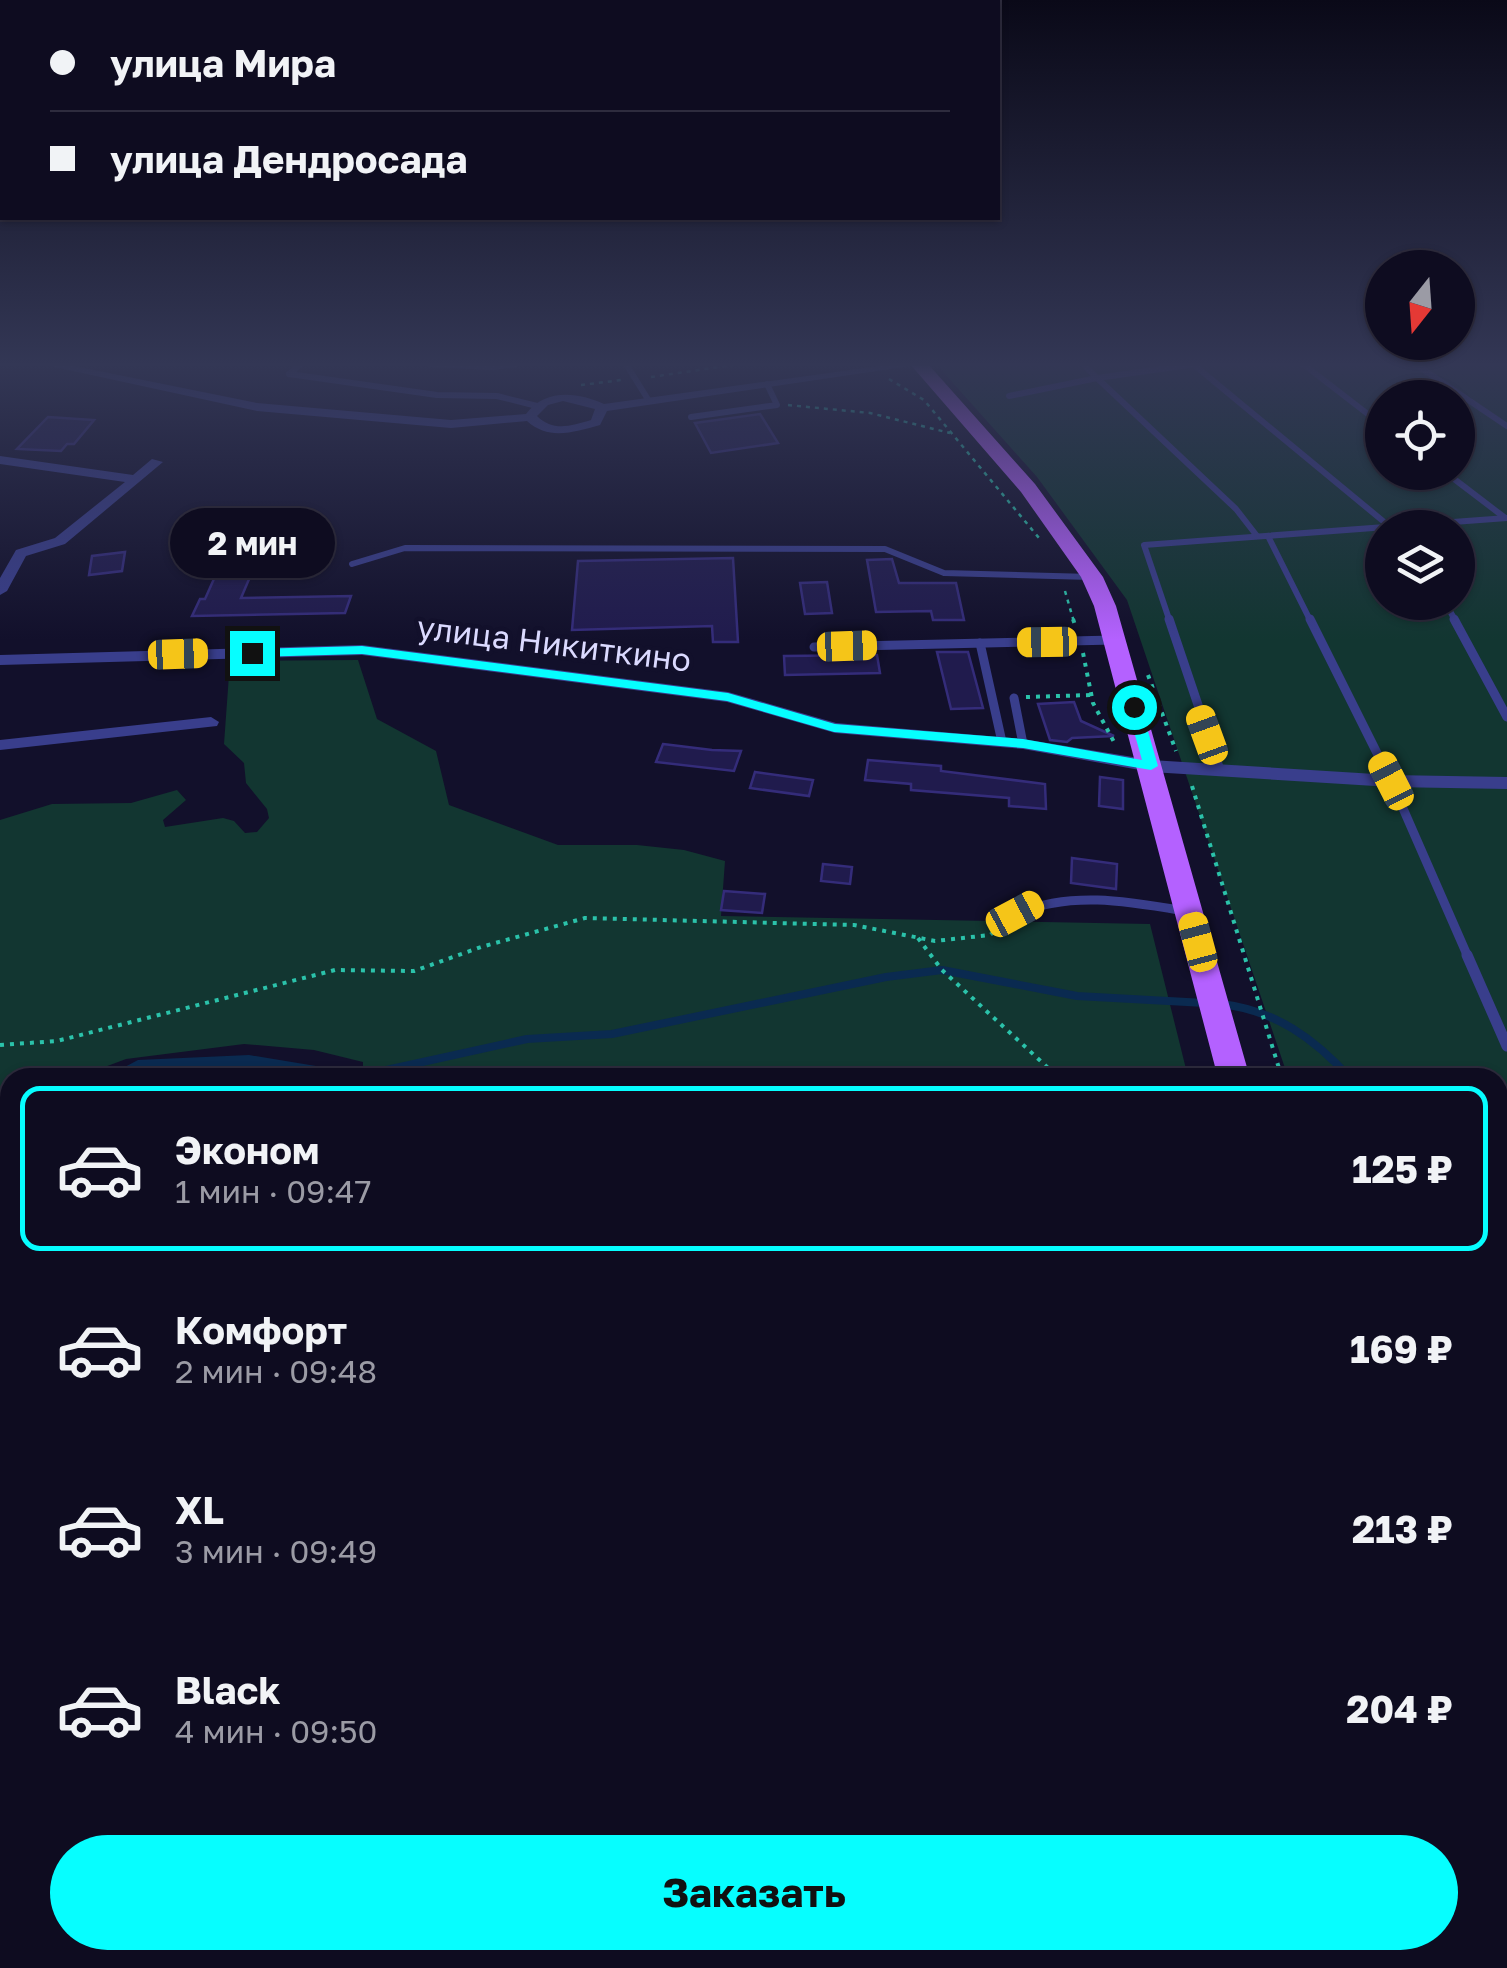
<!DOCTYPE html>
<html lang="ru">
<head>
<meta charset="utf-8">
<style>
  :root { --surface:#0e0c20; --page:#171529; --text:#f1f3f6; --muted:#9b9ba5; --line:#2e2c3e; --accent:#06feff }
  body { margin:0; font-family:"Golos Text",sans-serif; background:var(--page); color:var(--text); height:100vh; display:flex; flex-direction:column; font-size:38px; white-space:nowrap }
  * { box-sizing:border-box; margin:0 }
  p { font-size:32px; color:var(--muted) }
  .icon { flex:none; width:55px; height:55px; fill:none; stroke:currentColor; stroke-width:2; stroke-linecap:round; stroke-linejoin:round }
  .map { position:relative; flex:1; overflow:hidden }
  .sheet { position:absolute; left:0px; top:1068px; width:1508px; height:902px; display:flex; flex-direction:column; background:var(--surface); border-radius:30px 30px 0 0; box-shadow:0 2px 8px #0004,0 0 0 2px var(--line) }
  .sheet>* { flex:none }
  .top-card { position:absolute; left:0px; top:0px; width:1000px; height:220px; box-shadow:0 2px 8px #0004,0 0 0 2px var(--line); display:grid; align-content:center; height:220px; padding:0 50px; background:var(--surface) }
  .needle { width:65px; rotate:197deg }
  .controls { position:absolute; left:1365px; top:250px; display:grid; gap:20px }
  .controls a { display:grid; place-items:center; width:110px; height:110px; border-radius:50%; background:var(--surface); box-shadow:0 2px 8px #0004,0 0 0 2px var(--line); font-size:50px }
  .end { position:absolute; width:45px; height:45px; margin:-22px; border:12px solid #06feff; background:#111; box-shadow:0 0 0 5px #111 }
  .from { border-radius:50% }
  .bubble { position:absolute; height:70px; border-radius:35px; background:var(--surface); box-shadow:0 2px 8px #0004,0 0 0 2px var(--line); font-size:32px; font-weight:700; line-height:70px; text-align:center }
  .car { position:absolute; width:30px; height:60px; margin:-30px -15px; border-radius:12px; box-shadow:0 0 8px 2px #0007; background:linear-gradient(#f5c518 24%,#345 0 40%,#f5c518 0 76%,#345 0 86%,#f5c518 0) }
  .top-card b { display:flex; align-items:center; gap:35px; height:95px; font-size:38px }
  .top-card b+b { border-top:2px solid var(--line) }
  .top-card i { width:25px; height:25px; background:var(--text) }
  ul { padding:18px 0 0; list-style:none }
  li { display:flex; align-items:center; gap:30px; height:165px; margin:0 20px 15px; padding:0 30px; border:5px solid transparent; border-radius:20px }
  li div { flex:1 }
  li b { display:block; font-size:38px }
  li em { font-style:normal; font-weight:700 }
  li.current { border-color:var(--accent) }
  li>.icon { width:90px; height:90px; stroke-width:1.5 }
  .cta { display:flex; gap:20px; margin-top:auto; padding:20px 50px }
  .cta a { flex:1; height:115px; border-radius:60px; background:var(--accent); color:#111; font-size:40px; font-weight:700; line-height:115px; text-align:center }
  .map>svg:first-child { display:block }
  .green { fill:#123631; fill-rule:evenodd }
  .water { fill:#0a2a50 }
  .lines { fill:none; stroke-linecap:round; stroke-linejoin:round }
  .stream { stroke:#0a2a50; stroke-width:8 }
  .building { fill:#201b4d; stroke:#342c7a; stroke-width:2.5 }
  .path-far2 { stroke:#2bc2aa; stroke-width:2.5; stroke-dasharray:4 5; stroke-linecap:butt }
  .path-far1 { stroke:#2bc2aa; stroke-width:4; stroke-dasharray:4 6; stroke-linecap:butt }
  .path { stroke:#2bc2aa; stroke-width:5; stroke-dasharray:8 11; stroke-linecap:butt }
  .lane-far2 { stroke:#393e8c; stroke-width:6 }
  .lane-far1 { stroke:#393e8c; stroke-width:9 }
  .lane { stroke:#393e8c; stroke-width:11 }
  .street { fill:#393e8c; fill-rule:evenodd }
  .primary { fill:#b461ff; fill-rule:evenodd }
  .route { fill:#06feff }
  .labels { text-anchor:middle; stroke-width:9; stroke-linejoin:round; paint-order:stroke }
  .street-label { font-size:32px; fill:#dbdaff; stroke:#12102b }
</style>
</head>
<body>
<div class="map">
<svg width="1507" height="1968" viewBox="0 0 1507 1968">
  <rect width="100%" height="100%" fill="#12102b"/>
  <g class="green">
    <path d="M936,364H1507V1221L1498,1217V1078L1288,1077L1127,600L1037,477ZM1382,398H1458V472H1382ZM1382,528H1458V602H1382Z"/>
    <polygon points="358,660 377,719 436,751 449,805 558,845 637,845 684,850 725,861 721,916 1150,924 1188,1077 363,1078 363,1062 314,1050 244,1044 126,1059 78,1077 10,1078 10,1113 0,1117 0,820 52,804 131,803 177,790 186,800 163,820 165,827 223,818 234,821 245,833 257,832 269,818 267,809 246,783 244,763 224,744 230,661"/>
    <polygon points="10,1172 10,1960 1411,1960 1413,1968 0,1968 0,1177"/>
  </g>
  <polygon class="water" points="249,1055 340,1070 334,1078 106,1077 138,1060"/>
  <g class="lines">
    <g class="stream">
      <path d="M1222,1004C1276,1011 1314,1038 1350,1078"/>
      <polyline points="350,1078 527,1039 612,1034 886,977 942,970 1077,996 1205,1003"/>
    </g>
  </g>
  <g class="building">
    <polygon points="760,414 778,443 711,453 695,423"/>
    <polygon points="48,417 94,420 74,444 67,444 61,451 17,449"/>
    <polygon points="261,551 241,598 351,596 345,613 192,616 200,599 205,599 226,552"/>
    <polygon points="125,552 122,571 89,575 92,556"/>
    <polygon points="733,558 738,642 713,642 712,626 572,630 578,561"/>
    <polygon points="892,559 899,583 956,583 964,620 933,620 931,611 876,612 867,560"/>
    <polygon points="827,582 832,613 805,614 800,583"/>
    <polygon points="937,652 968,652 983,708 951,709"/>
    <polygon points="877,655 880,673 785,675 784,656"/>
    <polygon points="1074,702 1081,721 1114,736 1072,738 1067,742 1050,740 1038,704"/>
    <polygon points="663,744 712,750 741,751 734,771 656,762"/>
    <polygon points="868,760 941,766 941,771 1045,784 1046,809 1009,806 1009,798 911,790 911,784 865,780"/>
    <polygon points="755,772 813,780 809,796 750,788"/>
    <polygon points="1100,777 1123,780 1123,809 1099,806"/>
    <polygon points="1072,858 1117,864 1116,889 1071,883"/>
    <polygon points="823,864 852,867 850,884 821,881"/>
    <polygon points="724,891 765,894 762,913 721,910"/>
  </g>
  <g class="lines">
    <g class="path-far2">
      <polyline points="651,377 739,364"/>
      <polyline points="889,379 924,400 1039,538"/>
      <polyline points="581,385 621,380"/>
      <polyline points="788,405 870,413 950,433"/>
      <polyline points="1065,591 1074,622"/>
    </g>
    <g class="path-far1">
      <polyline points="1073,619 1075,625"/>
      <polyline points="1083,653 1093,703 1114,742"/>
      <polyline points="1148,675 1176,751"/>
      <polyline points="1026,697 1091,695"/>
      <polyline points="1192,786 1282,1078"/>
      <polyline points="918,938 942,970 1059,1078"/>
      <polyline points="0,1045 57,1041 335,970 414,971 481,947 585,918 854,925 935,941 990,935 1006,922"/>
    </g>
    <polyline class="path" points="1498,1793 1507,1824"/>
    <g class="lane-far2">
      <polyline points="432,364 493,367 516,364"/>
      <polyline points="626,364 649,401"/>
      <polyline points="1083,364 1097,378"/>
      <polyline points="1193,364 1389,526"/>
      <polyline points="1196,364 1097,378 1236,509 1257,536"/>
      <polyline points="1303,364 1382,425"/>
      <polyline points="1415,364 1507,426"/>
      <polyline points="289,374 437,395 497,396 537,406"/>
      <polyline points="289,374 301,364"/>
      <polyline points="1009,396 1097,378"/>
      <polyline points="691,417 777,405 767,384"/>
      <polyline points="1445,472 1504,517"/>
      <polyline points="1268,536 1311,622"/>
      <polyline points="352,564 405,548 885,549 944,573 1091,577"/>
      <polyline points="1445,602 1456,622"/>
      <polyline points="1170,622 1144,545 1507,518"/>
    </g>
    <g class="lane-far1">
      <polyline points="1169,619 1220,770"/>
      <polyline points="1310,619 1391,781 1468,957"/>
      <polyline points="1454,619 1507,717"/>
      <polyline points="980,643 1002,742"/>
      <polyline points="814,647 1114,640"/>
      <polyline points="1014,698 1023,744"/>
      <path d="M1015,914C1071,891 1126,901 1184,911"/>
    </g>
    <g class="lane">
      <polyline points="1467,955 1507,1046"/>
      <polyline points="1498,1378 1507,1381"/>
    </g>
    <g class="street">
      <path d="M41,364H64L257,403L451,420L526,414C545,388 578,392 604,404L893,364H924L607,411L600,425C574,432 549,441 527,421L451,428L257,411ZM563,401L595,409L591,420C571,426 553,432 537,416L548,405Z"/>
      <polygon points="0,456 133,475 152,459 163,462 65,544 26,556 7,591 0,595 0,578 16,550 55,538 125,482 0,464"/>
      <polygon points="362,645 728,692 836,723 1023,739 1151,760 1391,775 1507,777 1507,789 1391,787 1151,772 1023,749 835,733 727,702 362,655 0,665 0,655"/>
      <polygon points="211,717 219,722 217,726 0,750 0,740"/>
    </g>
    <g class="primary">
      <polygon points="910,364 928,364 1035,484 1103,577 1116,606 1250,1078 1218,1078 1094,606 1081,577 1021,492"/>
      <polygon points="1498,1951 1503,1968 1453,1968 1451,1960 1498,1960"/>
    </g>
  </g>
  <linearGradient id="sky" x2="0" y2="1"><stop stop-color="#0a0918"/><stop offset="0.57" stop-color="#333755"/><stop offset="1" stop-color="#333755" stop-opacity="0"/></linearGradient>
  <rect width="1507" height="640" fill="url(#sky)"/>
  <polygon class="route" points="362,646 728,693 835,724 1023,739 1142,760 1127,707 1134,703 1141,707 1158,766 1151,770 1023,748 834,732 727,701 362,654 252,657 245,653 252,649"/>
  <g class="labels">
    <g class="street-label">
      <text transform="translate(554 644) rotate(7)" y="11">улица Никиткино</text>
    </g>
  </g>
</svg>
<div class="controls">
<a><svg class="needle" viewBox="-14 -14 28 28"><path d="M0-13l5 13h-10z" fill="#e53935"/><path d="M0 13l5-13h-10z" fill="#9b9ba5"/></svg></a>
<a><svg class="icon" aria-label="locate" viewBox="0 0 24 24"><circle cx="12" cy="12" r="6"/><path d="M12 2v4M12 18v4M2 12h4M18 12h4"/></svg></a>
<a><svg class="icon" aria-label="layers" viewBox="0 0 24 24"><path d="M12 4l9 5-9 5-9-5zM3 14l9 5 9-5"/></svg></a>
</div>
<i class="end from" style="left:1134px;top:707px"></i>
<i class="end" style="left:252px;top:653px"></i>
<div class="bubble" style="left:170px;top:508px;width:165px">2 мин</div>
<i class="car" style="left:1047px;top:642px;rotate:269deg"></i>
<i class="car" style="left:847px;top:646px;rotate:88deg"></i>
<i class="car" style="left:178px;top:654px;rotate:88deg"></i>
<i class="car" style="left:1207px;top:735px;rotate:340deg"></i>
<i class="car" style="left:1391px;top:781px;rotate:333deg"></i>
<i class="car" style="left:1015px;top:914px;rotate:62deg"></i>
<i class="car" style="left:1198px;top:942px;rotate:345deg"></i>
<div class="top-card">
<b><i class="from"></i>улица Мира</b>
<b><i></i>улица Дендросада</b>
</div>
<section class="sheet">
<ul>
<li class="current"><svg class="icon" aria-label="car" viewBox="0 0 24 24"><path d="M5 17H2v-5l4-1 3-4h7l3 4 3 1v5h-3M9 17h6M6 11h13"/><circle cx="7" cy="17" r="2"/><circle cx="17" cy="17" r="2"/></svg><div><b>Эконом</b><p>1 мин · 09:47</p></div><em>125 ₽</em></li>
<li><svg class="icon" aria-label="car" viewBox="0 0 24 24"><path d="M5 17H2v-5l4-1 3-4h7l3 4 3 1v5h-3M9 17h6M6 11h13"/><circle cx="7" cy="17" r="2"/><circle cx="17" cy="17" r="2"/></svg><div><b>Комфорт</b><p>2 мин · 09:48</p></div><em>169 ₽</em></li>
<li><svg class="icon" aria-label="car" viewBox="0 0 24 24"><path d="M5 17H2v-5l4-1 3-4h7l3 4 3 1v5h-3M9 17h6M6 11h13"/><circle cx="7" cy="17" r="2"/><circle cx="17" cy="17" r="2"/></svg><div><b>XL</b><p>3 мин · 09:49</p></div><em>213 ₽</em></li>
<li><svg class="icon" aria-label="car" viewBox="0 0 24 24"><path d="M5 17H2v-5l4-1 3-4h7l3 4 3 1v5h-3M9 17h6M6 11h13"/><circle cx="7" cy="17" r="2"/><circle cx="17" cy="17" r="2"/></svg><div><b>Black</b><p>4 мин · 09:50</p></div><em>204 ₽</em></li>
</ul>
<div class="cta"><a>Заказать</a></div>
</section>
</div>
</body>
</html>
